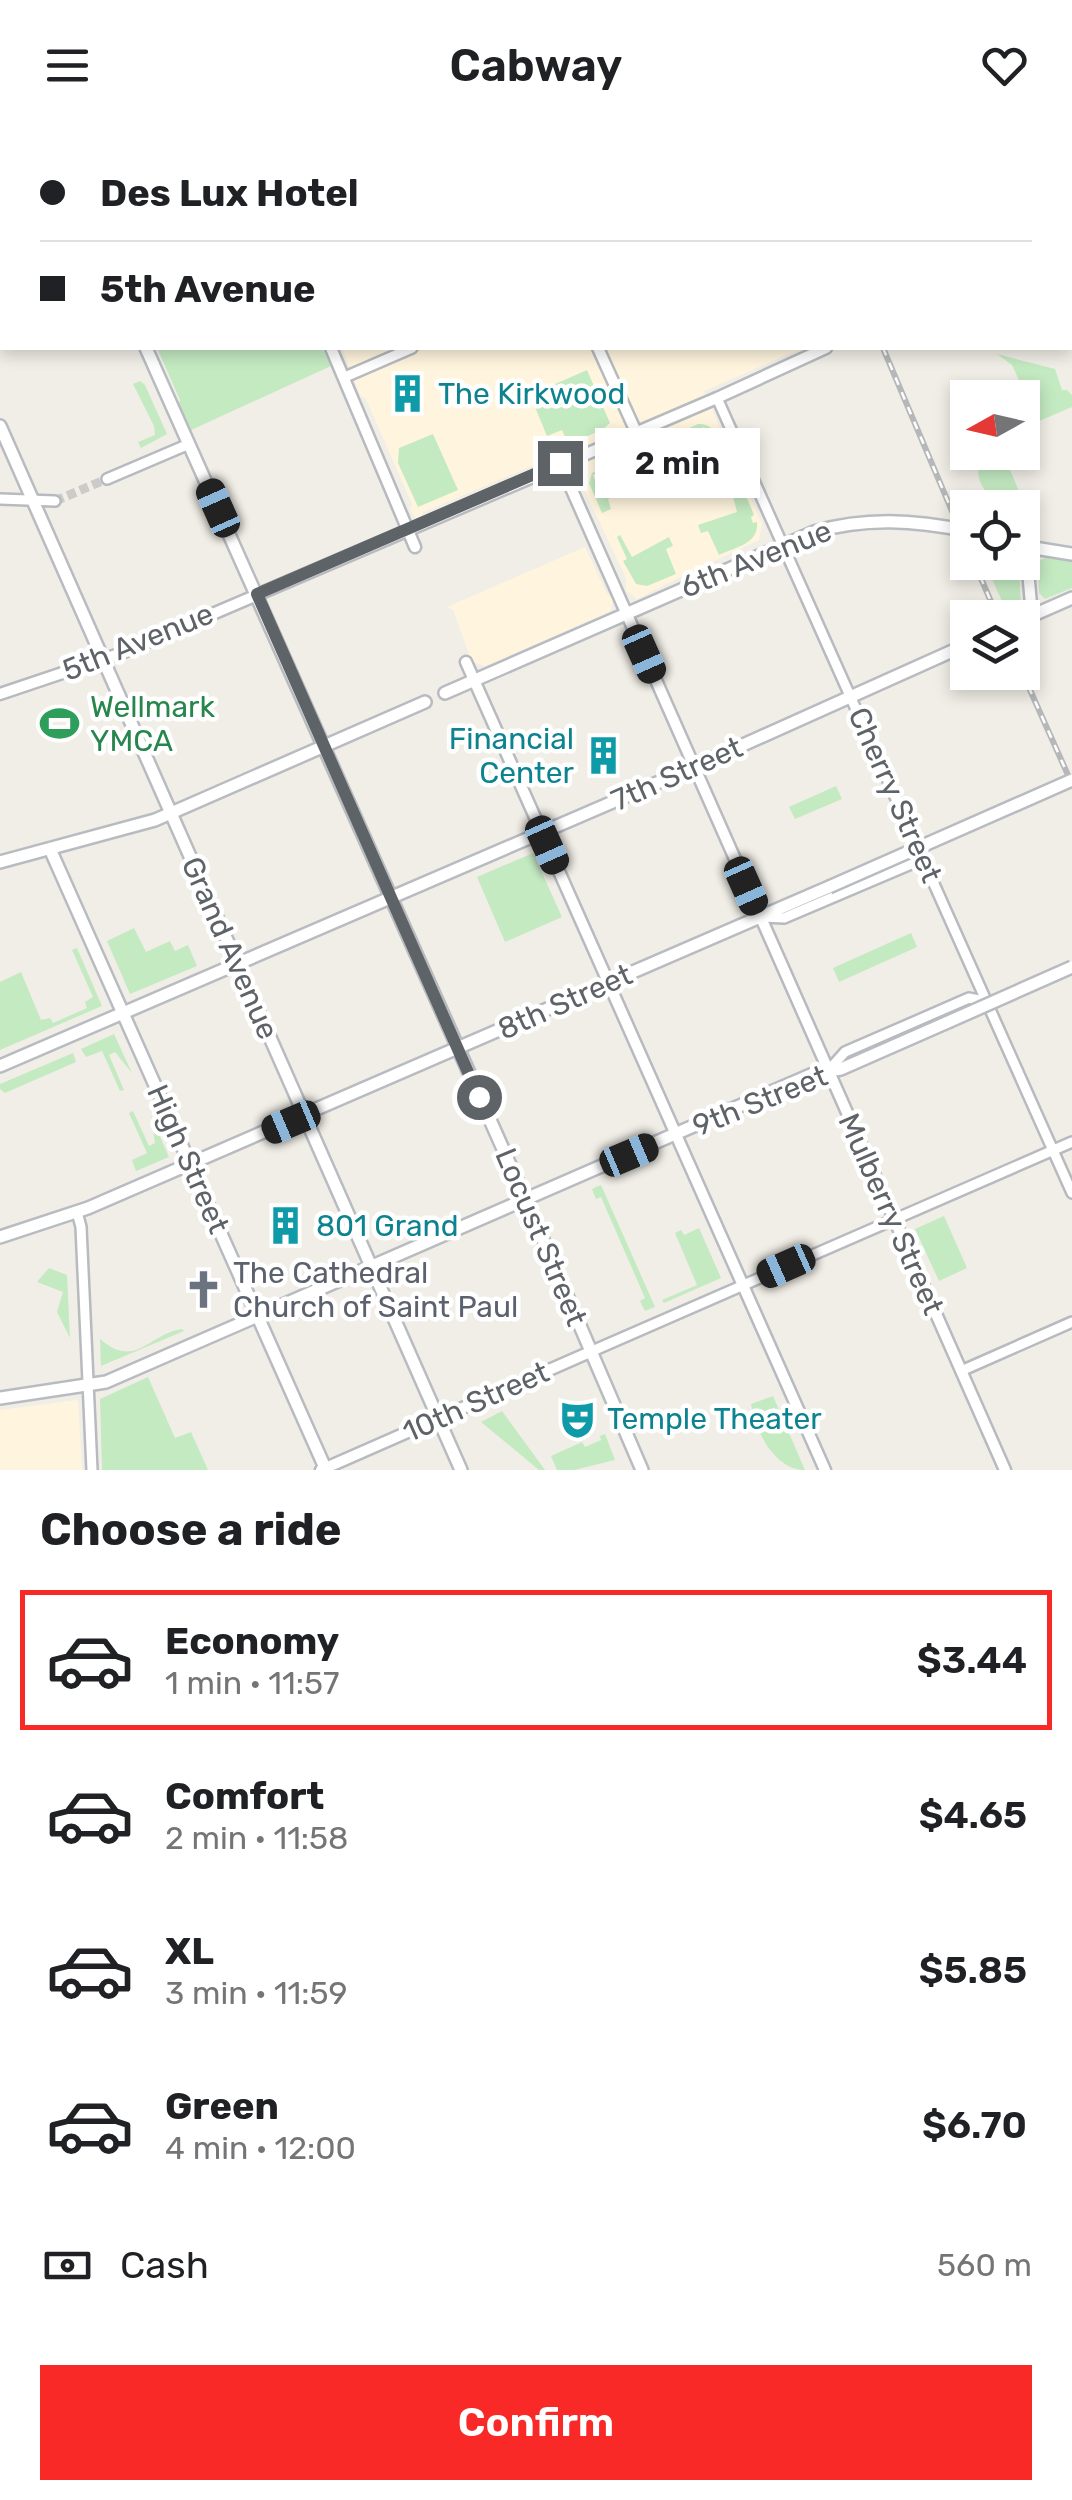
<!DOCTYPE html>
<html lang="en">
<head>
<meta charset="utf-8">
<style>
  :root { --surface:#fff; --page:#f2f2f2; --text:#202124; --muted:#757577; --line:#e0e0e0; --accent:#f82927 }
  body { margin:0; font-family:Rubik,sans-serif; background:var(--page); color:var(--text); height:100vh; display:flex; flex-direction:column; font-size:38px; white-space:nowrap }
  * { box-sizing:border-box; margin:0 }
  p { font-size:32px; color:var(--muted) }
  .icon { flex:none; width:55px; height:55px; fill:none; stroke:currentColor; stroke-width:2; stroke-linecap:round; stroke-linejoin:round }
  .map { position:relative; height:1340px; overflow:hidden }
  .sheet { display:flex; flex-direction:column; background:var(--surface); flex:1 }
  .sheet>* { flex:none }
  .hud { position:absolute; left:0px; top:0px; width:1072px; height:220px; box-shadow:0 5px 15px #0003; display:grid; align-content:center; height:220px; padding:0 40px; background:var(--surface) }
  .needle { width:65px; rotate:262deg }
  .controls { position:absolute; left:950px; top:250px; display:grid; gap:20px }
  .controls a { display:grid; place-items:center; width:90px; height:90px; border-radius:0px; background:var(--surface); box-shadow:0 5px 15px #0003; font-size:50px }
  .end { position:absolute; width:45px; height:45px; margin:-22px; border:12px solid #5e6368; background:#fff; box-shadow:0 0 0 5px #fff }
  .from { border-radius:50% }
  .bubble { position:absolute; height:70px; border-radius:0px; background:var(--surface); box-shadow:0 5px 15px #0003; font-size:32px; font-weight:600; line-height:70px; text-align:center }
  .car { position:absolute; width:30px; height:60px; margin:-30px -15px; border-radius:12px; box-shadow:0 0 8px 2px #0007; background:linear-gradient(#222 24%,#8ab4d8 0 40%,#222 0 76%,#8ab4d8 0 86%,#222 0) }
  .hud b { display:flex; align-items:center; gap:35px; height:95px; font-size:38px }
  .hud b+b { border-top:2px solid var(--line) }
  .hud i { width:25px; height:25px; background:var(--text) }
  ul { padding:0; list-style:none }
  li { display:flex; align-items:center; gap:30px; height:140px; margin:0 20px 15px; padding:0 20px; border:5px solid transparent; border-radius:0px }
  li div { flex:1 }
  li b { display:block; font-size:38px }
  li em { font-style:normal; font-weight:600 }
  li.active { border-color:var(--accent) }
  li>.icon { width:90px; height:90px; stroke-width:1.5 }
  h2 { padding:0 40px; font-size:45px; line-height:120px }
  .pay { display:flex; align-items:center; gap:25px; height:110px; padding:0 40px; font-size:38px }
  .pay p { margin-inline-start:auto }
  .action { display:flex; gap:20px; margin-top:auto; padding:20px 40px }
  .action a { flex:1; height:115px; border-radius:0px; background:var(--accent); color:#fff; font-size:40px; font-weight:600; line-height:115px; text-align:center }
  header { display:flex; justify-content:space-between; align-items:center; height:130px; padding:0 40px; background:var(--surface); font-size:45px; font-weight:600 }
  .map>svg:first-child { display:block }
  .commercial { fill:#fff5de }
  .green { fill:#c4eac2 }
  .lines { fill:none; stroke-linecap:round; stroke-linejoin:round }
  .minor-tunnel { stroke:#cccbc7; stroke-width:9; stroke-dasharray:9 4.5; stroke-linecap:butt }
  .minor-casing { stroke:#b7babe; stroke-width:14 }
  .tertiary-casing { stroke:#b7babe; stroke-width:15 }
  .secondary-casing { stroke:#b8bcc1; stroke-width:16 }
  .primary-casing { stroke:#fdc254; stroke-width:19 }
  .minor { stroke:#fff; stroke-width:9 }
  .tertiary { stroke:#fff; stroke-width:10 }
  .secondary { stroke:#fff; stroke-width:11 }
  .primary { stroke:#ffecae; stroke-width:14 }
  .rail-casing { stroke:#b6b7b8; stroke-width:6 }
  .rail { stroke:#fff; stroke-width:2.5; stroke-dasharray:8; stroke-linecap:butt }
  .secondary-bridge-casing { stroke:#b8bcc1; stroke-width:16; stroke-linecap:butt }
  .secondary-bridge { stroke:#fff; stroke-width:11 }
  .route { stroke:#5e6368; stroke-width:12 }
  .labels { text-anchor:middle; stroke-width:9; stroke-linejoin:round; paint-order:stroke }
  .culture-label { font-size:30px; fill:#0d838f; stroke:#fff; text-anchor:start }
  .street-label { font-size:30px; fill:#5e6368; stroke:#fff }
  .leisure-label { font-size:30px; fill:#27864d; stroke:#fff; text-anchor:start }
  .worship-label { font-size:30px; fill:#5b616d; stroke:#fff; text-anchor:start }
</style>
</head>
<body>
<header><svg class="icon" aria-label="menu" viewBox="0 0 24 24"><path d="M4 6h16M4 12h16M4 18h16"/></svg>Cabway<svg class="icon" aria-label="heart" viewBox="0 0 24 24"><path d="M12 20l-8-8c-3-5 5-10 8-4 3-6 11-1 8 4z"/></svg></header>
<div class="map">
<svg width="1072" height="1340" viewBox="0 0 1072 1340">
  <rect width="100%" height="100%" fill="#f1eee7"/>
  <g class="commercial">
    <polygon points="247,0 885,0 882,2"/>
    <polygon points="342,218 803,218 704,261 762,394 759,410 704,436 701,442 694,440 637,469 626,460 626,448 566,321 424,382 420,388 415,387 410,380 412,374 366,269 360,265"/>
    <polygon points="585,417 606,462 613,469 611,481 485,536 472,532 453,480 447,477"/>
    <polygon points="78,1270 82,1340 0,1340 0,1280"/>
  </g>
  <g class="green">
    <polygon points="157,218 322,218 331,236 189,301 178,277 180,270"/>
    <polygon points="997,224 1055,239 1062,260 1067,260 1072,265 1072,277 1023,298 1023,291 1035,285 1012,235"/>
    <polygon points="587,240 610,293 602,300 568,314 562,300 547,306 530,265"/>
    <polygon points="140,251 145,255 167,304 141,318 138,312 155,305 154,296 133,254"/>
    <path d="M698,294C720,293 726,322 734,340L724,344L712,324L676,343L673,338L706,324L702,314L710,310L704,297L651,320L649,316Z"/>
    <polygon points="433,304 458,360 418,377 398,333 399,318"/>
    <polygon points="638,320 640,325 593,345 598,358 609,354 613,364 644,351 646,356 608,369 611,379 602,383 589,353 592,343"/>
    <path d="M998,323H1003L1027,380L1026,386L1022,378C1000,378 971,358 980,333Z"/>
    <path d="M741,354L754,385L751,387L753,393L757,392C759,414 736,417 719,425L708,401L701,403L698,395L737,382L731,359Z"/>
    <polygon points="620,405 632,427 669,407 673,416 666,419 676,444 647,456 636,454 623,431 627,429 617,407"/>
    <polygon points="1045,428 1072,431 1072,458 1045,469 1039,463 1038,431"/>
    <polygon points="985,433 1019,433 1021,479 1008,485"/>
    <polygon points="836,656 842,669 795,689 789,677"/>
    <polygon points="533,723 562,787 505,812 477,747"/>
    <polygon points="134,798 146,822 170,811 175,821 188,815 197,836 130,864 107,811"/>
    <polygon points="911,803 917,817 839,852 833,838"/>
    <polygon points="77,818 102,876 0,920 0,852 21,842 41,890 50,888 53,893 87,878 85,872 93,867 72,820"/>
    <polygon points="114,904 132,943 115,922 109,925 124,960 120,961 102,921 86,927 81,919"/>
    <polygon points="73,923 76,932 5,963 0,959 0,954"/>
    <polygon points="133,981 149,1016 155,1013 151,986 169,1027 136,1041 132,1030 147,1023 129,983"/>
    <polygon points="601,1055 655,1177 645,1181 640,1171 645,1168 601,1067 596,1069 592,1059"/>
    <polygon points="944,1086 967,1138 939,1151 915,1099"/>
    <polygon points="699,1098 721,1148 664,1173 662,1170 697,1155 675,1103 681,1100 684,1105"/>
    <polygon points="49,1138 67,1145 70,1208 57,1182 63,1162 37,1152"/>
    <path d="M182,1199L184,1201L101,1236L100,1209C136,1240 148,1204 182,1199Z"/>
    <polygon points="148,1247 175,1308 191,1302 208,1340 102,1340 100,1269"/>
    <path d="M773,1266L805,1340C774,1340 755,1300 751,1274Z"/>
    <polygon points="502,1281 545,1340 539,1340 481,1292"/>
    <polygon points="605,1304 615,1330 574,1340 557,1340 551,1326 582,1312 585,1317 601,1310 600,1306"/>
  </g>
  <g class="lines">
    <polyline class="minor-tunnel" points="55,371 107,349"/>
    <defs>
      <g id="minor">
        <polyline points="345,247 412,218"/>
        <polyline points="717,268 1072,1063"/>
        <polyline points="107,349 189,314"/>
        <polyline points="0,369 55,371"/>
        <polyline points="762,787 784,788 911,734 919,719"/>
        <polyline points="828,941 845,922 969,868 989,872"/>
        <polyline points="77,1082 81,1097 92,1340"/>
        <polyline points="590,1222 1072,1012"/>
        <polyline points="961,1241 1072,1192"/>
      </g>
      <g id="tertiary">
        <polyline points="235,0 236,2"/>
        <polyline points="502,0 503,2"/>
        <polyline points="1070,112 1072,111"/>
        <polyline points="331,218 415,417"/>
        <polyline points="598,218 636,302"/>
        <polyline points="560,333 1005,1340"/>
        <polyline points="1026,417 1032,486"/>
        <polyline points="466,532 825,1340"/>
        <polyline points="0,564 119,524 717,268 826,218"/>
        <polyline points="321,1340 590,1222"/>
      </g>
      <g id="secondary">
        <polyline points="50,0 51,2"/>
        <polyline points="73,2 78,0"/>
        <polyline points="489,2 495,0"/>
        <polyline points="0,35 2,33"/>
        <polyline points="0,205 2,205"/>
        <polyline points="146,218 532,1084 642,1340"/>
        <polyline points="0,296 461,1340"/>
        <polyline points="1022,416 1072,424"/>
        <polyline points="1022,490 1072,468"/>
        <path d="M445,563L814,402C866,387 914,390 968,401"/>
        <polyline points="50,719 326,1340"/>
        <polyline points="0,732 155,690 425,572"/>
        <polyline points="0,936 694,637 968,514"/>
        <polyline points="0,1107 88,1078 829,757"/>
        <polyline points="0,1268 106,1252 815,943 841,939 948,892"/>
      </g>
      <g id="primary">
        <polyline points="1064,0 1065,2"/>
        <polyline points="1070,18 1072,24"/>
      </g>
    </defs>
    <use href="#minor" class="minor-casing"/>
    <use href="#tertiary" class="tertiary-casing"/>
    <use href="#secondary" class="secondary-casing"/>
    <use href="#primary" class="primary-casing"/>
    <use href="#minor" class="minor"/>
    <use href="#tertiary" class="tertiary"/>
    <use href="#secondary" class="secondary"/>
    <use href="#primary" class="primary"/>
    <defs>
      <g id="rail">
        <polyline points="788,0 789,2"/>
        <polyline points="883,218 968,419"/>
        <polyline points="974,432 998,488"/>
        <polyline points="1022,542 1072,654"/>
      </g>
    </defs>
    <use href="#rail" class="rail-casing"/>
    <use href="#rail" class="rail"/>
    <defs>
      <g id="secondary-bridge">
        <polyline points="829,757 1072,650"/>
        <polyline points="948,892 1072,837"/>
      </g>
    </defs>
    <use href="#secondary-bridge" class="secondary-bridge-casing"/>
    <use href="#secondary-bridge" class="secondary-bridge"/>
  </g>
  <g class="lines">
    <polyline class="route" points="479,967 257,464 560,333"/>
  </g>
  <defs>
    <symbol id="building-bare" viewBox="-9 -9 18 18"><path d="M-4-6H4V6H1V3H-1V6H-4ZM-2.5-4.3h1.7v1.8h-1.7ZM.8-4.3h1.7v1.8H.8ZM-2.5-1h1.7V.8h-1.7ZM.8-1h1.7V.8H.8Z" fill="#0f9aa8" stroke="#fff" stroke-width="2.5" paint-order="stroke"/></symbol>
    <symbol id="stadium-bare" viewBox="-9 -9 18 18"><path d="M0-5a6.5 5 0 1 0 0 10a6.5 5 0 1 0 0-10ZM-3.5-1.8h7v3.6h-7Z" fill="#2e9e5b" stroke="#fff" stroke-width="2.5" paint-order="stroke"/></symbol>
    <symbol id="church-bare" viewBox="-9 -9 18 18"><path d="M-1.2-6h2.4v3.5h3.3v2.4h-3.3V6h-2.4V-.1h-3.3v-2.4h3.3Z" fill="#6b7280" stroke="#fff" stroke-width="2.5" paint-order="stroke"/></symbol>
    <symbol id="theatre-bare" viewBox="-9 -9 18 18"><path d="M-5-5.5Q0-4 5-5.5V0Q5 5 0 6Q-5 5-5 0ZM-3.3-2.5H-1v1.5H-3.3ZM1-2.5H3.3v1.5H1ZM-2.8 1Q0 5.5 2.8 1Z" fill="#0f9aa8" stroke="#fff" stroke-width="2.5" paint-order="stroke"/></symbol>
  </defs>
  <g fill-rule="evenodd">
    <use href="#building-bare" x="380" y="236" width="55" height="55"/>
    <use href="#stadium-bare" x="32" y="566" width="55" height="55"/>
    <use href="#building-bare" x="576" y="598" width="55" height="55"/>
    <use href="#building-bare" x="258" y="1068" width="55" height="55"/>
    <use href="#church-bare" x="176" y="1132" width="55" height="55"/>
    <use href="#theatre-bare" x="550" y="1262" width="55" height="55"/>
  </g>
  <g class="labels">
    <g class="culture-label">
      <text x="438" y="274">The Kirkwood</text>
      <text x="574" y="619" text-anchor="end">Financial<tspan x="574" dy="34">Center</tspan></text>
      <text x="316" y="1106">801 Grand</text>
      <text x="607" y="1299">Temple Theater</text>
    </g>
    <g class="street-label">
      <text transform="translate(756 429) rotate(-22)" y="10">6th Avenue</text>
      <text transform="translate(138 512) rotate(-22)" y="10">5th Avenue</text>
      <text transform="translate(677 644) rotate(-24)" y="10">7th Street</text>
      <text transform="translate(895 665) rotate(66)" y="10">Cherry Street</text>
      <text transform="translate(230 818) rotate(66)" y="10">Grand Avenue</text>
      <text transform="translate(565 872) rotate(-24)" y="10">8th Street</text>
      <text transform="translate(760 971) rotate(-22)" y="10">9th Street</text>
      <text transform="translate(188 1029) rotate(66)" y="10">High Street</text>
      <text transform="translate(891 1084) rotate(66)" y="10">Mulberry Street</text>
      <text transform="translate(541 1107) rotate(67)" y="10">Locust Street</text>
      <text transform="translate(476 1272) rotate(-24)" y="10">10th Street</text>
    </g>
    <g class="leisure-label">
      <text x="90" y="587">Wellmark<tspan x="90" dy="34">YMCA</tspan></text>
    </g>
    <g class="worship-label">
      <text x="233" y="1153">The Cathedral<tspan x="233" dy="34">Church of Saint Paul</tspan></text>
    </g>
  </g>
</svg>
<div class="controls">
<a><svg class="needle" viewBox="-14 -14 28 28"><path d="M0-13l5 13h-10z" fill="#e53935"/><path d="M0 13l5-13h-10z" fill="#757577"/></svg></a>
<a><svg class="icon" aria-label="locate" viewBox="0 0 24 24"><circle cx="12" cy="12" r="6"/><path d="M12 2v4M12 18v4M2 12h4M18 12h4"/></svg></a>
<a><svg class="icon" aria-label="layers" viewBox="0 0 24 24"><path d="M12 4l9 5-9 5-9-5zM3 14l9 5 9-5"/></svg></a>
</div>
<i class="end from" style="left:479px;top:967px"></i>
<i class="end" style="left:560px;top:333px"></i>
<div class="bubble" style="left:595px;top:298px;width:165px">2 min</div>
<i class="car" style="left:218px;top:378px;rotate:336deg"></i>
<i class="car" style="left:644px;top:524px;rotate:156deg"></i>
<i class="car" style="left:547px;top:715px;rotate:156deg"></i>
<i class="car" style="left:746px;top:756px;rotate:156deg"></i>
<i class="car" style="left:291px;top:992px;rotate:247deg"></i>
<i class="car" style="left:629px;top:1025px;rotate:67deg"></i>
<i class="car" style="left:786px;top:1136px;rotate:246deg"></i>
<div class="hud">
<b><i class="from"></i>Des Lux Hotel</b>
<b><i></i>5th Avenue</b>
</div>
</div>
<section class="sheet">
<h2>Choose a ride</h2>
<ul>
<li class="active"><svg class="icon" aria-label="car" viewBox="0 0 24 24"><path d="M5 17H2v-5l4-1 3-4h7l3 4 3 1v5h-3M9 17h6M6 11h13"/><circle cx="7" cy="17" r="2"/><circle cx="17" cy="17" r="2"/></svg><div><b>Economy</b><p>1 min · 11:57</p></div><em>$3.44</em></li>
<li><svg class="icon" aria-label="car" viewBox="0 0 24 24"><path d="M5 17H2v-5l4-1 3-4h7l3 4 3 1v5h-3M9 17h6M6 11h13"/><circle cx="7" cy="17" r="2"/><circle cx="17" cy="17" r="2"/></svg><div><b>Comfort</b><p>2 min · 11:58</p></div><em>$4.65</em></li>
<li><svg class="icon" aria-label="car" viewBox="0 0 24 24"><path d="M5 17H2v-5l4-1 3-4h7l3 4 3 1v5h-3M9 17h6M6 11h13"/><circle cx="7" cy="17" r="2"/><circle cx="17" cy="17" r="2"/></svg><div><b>XL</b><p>3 min · 11:59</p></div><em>$5.85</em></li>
<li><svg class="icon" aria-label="car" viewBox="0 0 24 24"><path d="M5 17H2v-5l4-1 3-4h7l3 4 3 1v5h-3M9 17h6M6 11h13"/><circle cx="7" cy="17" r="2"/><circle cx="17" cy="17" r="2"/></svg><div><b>Green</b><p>4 min · 12:00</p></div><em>$6.70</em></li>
</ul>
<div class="pay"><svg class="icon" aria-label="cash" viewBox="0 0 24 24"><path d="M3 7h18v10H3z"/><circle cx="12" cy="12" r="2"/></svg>Cash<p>560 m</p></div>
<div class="action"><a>Confirm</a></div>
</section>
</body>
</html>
